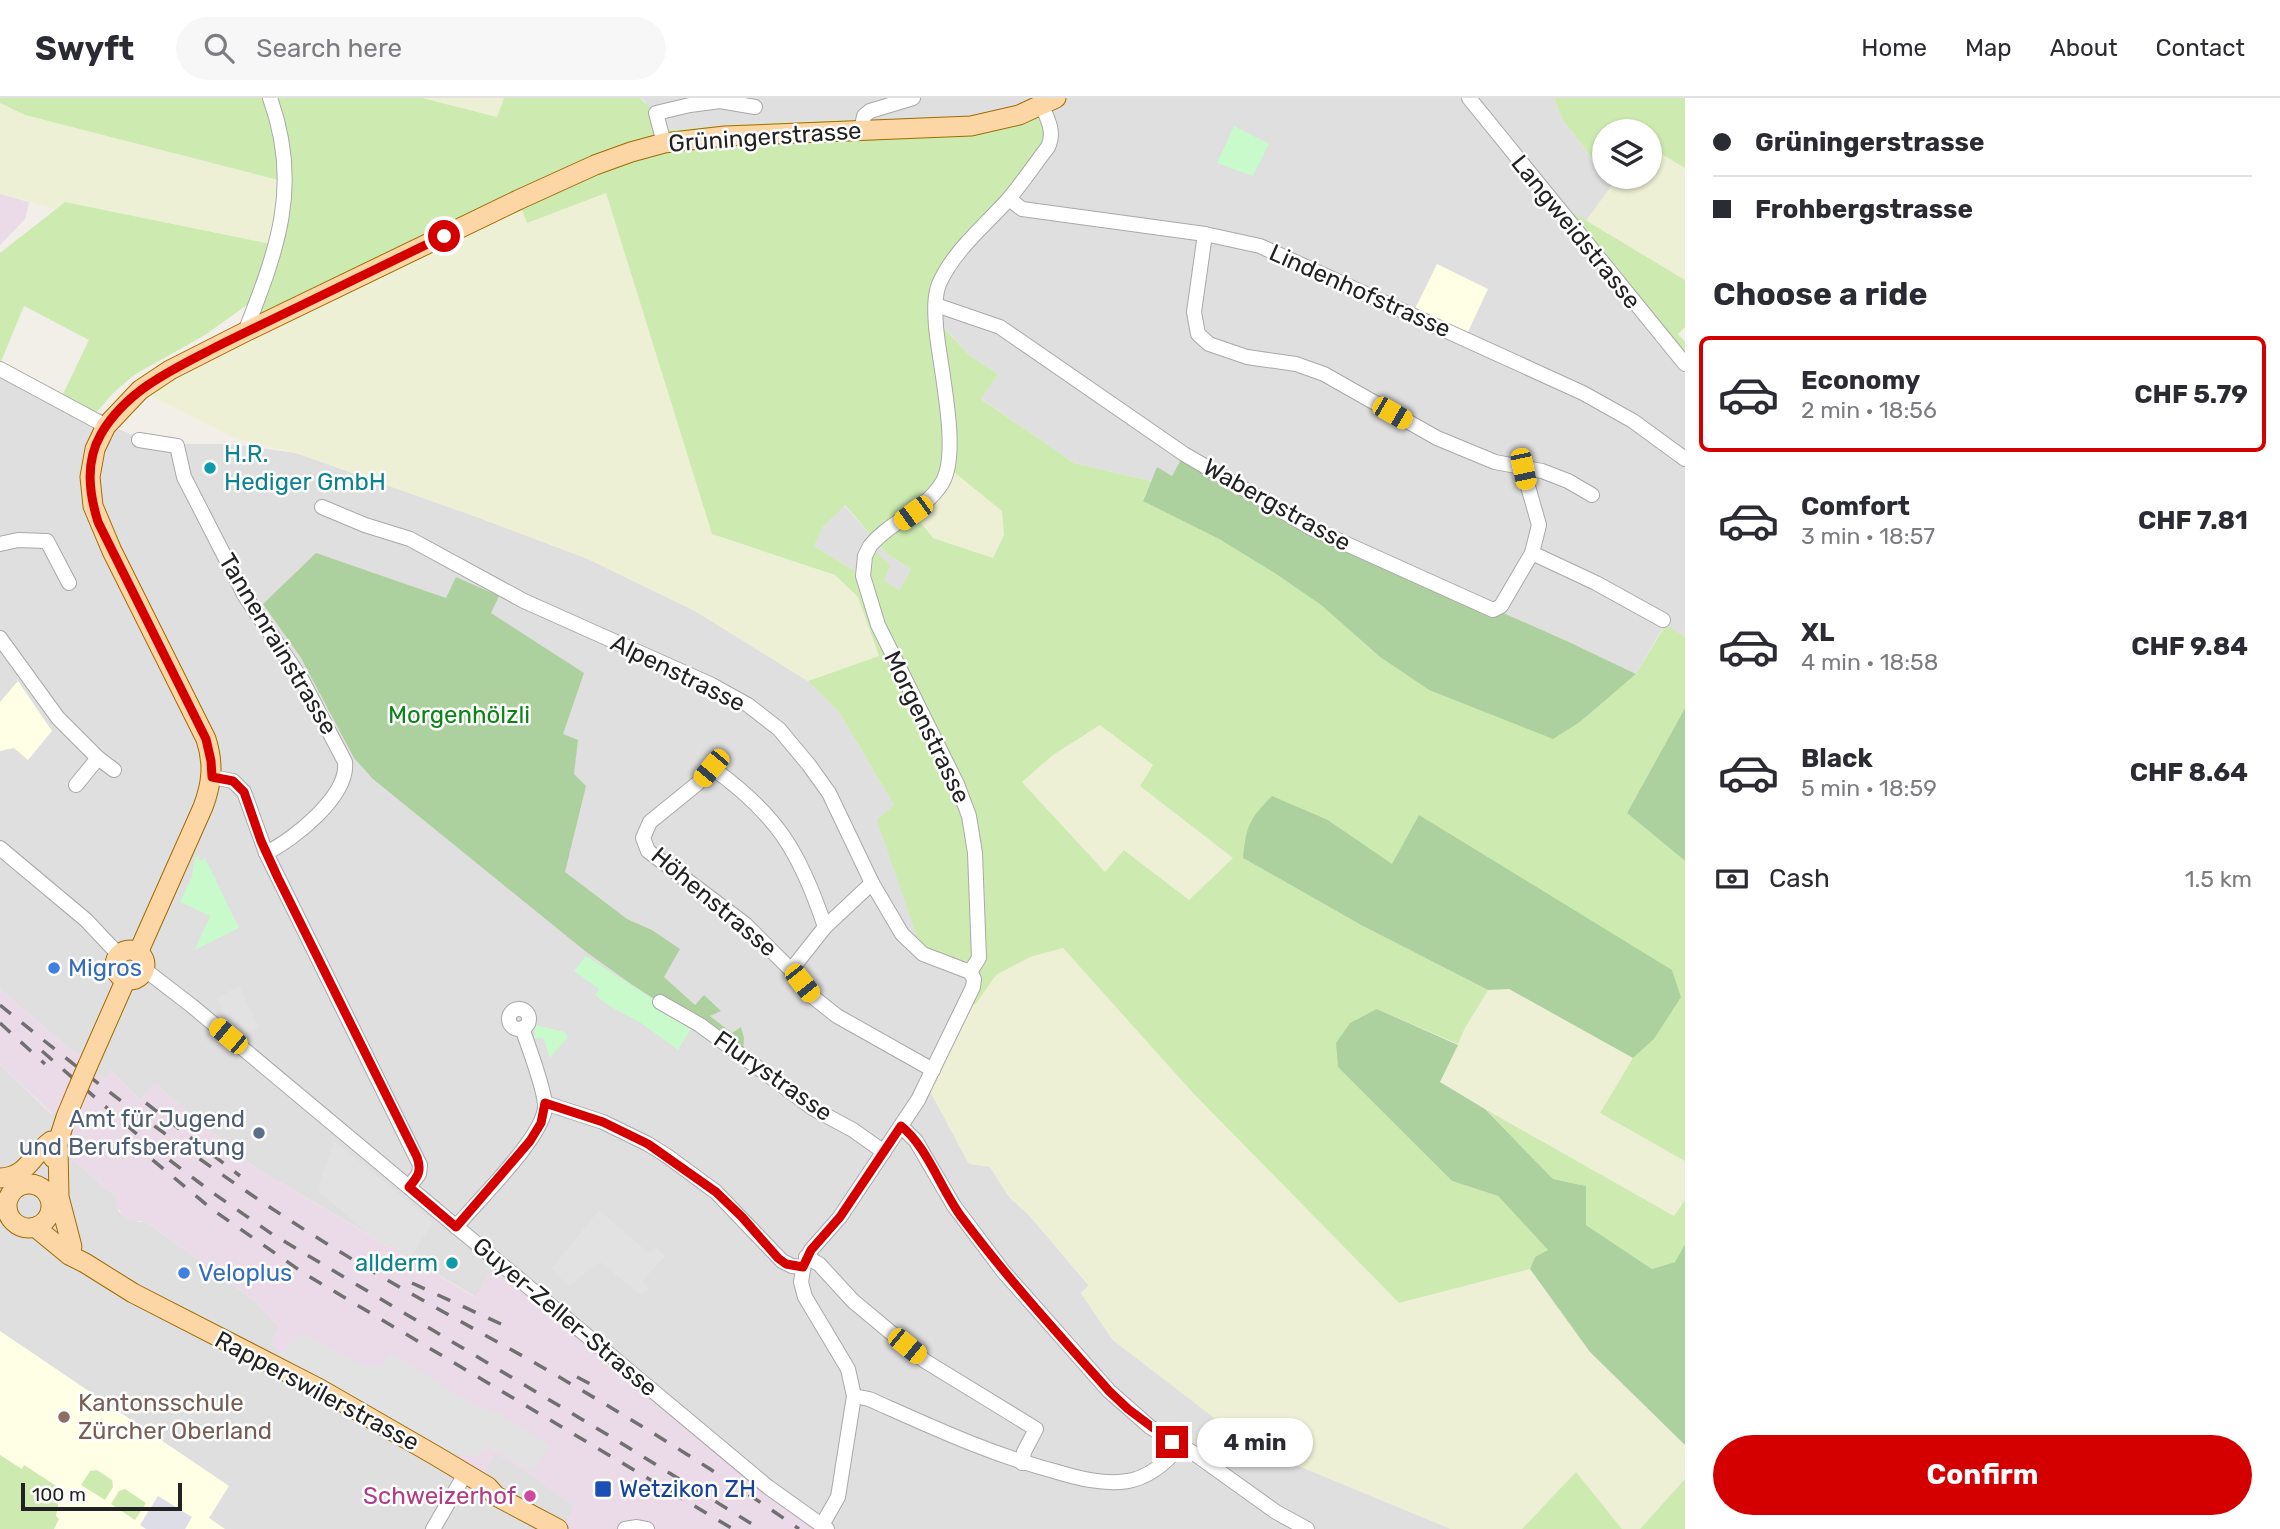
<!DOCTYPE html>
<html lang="en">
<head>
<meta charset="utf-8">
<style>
  :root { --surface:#fff; --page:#f7f7f7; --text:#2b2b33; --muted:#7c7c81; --line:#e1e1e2; --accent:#d40000 }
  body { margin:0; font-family:Rubik,sans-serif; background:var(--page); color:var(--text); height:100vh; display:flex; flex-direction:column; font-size:26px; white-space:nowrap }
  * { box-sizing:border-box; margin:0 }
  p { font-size:23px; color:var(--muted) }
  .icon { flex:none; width:38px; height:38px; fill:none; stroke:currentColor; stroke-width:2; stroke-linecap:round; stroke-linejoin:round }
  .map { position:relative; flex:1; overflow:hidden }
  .panel { display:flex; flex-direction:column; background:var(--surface); width:595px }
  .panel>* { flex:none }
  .banner { display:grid; align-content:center; height:154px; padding:0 28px; background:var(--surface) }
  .fabs { position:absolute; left:1592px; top:21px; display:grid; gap:14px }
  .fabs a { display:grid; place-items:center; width:70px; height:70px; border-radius:50%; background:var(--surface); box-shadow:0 2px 5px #0004; font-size:35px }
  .scale { position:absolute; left:21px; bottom:18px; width:161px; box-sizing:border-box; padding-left:7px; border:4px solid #222; border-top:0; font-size:19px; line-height:24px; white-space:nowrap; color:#222; -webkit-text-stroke:5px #fff; paint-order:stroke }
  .end { position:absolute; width:32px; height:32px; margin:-16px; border:9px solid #d40000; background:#fff; box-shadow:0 0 0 4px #fff }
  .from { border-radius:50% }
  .bubble { position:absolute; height:49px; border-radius:24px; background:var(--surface); box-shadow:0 2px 5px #0004; font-size:23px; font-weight:700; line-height:49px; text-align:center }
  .car { position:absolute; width:21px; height:42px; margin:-21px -10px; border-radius:9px; box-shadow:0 0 5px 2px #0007; background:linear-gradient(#f5c518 24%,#345 0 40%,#f5c518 0 76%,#345 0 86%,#f5c518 0) }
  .banner b { display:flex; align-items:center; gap:24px; height:66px; font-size:26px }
  .banner b+b { border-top:2px solid var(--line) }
  .banner i { width:18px; height:18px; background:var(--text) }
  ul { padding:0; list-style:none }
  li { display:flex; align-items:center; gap:21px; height:116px; margin:0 14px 10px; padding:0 14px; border:4px solid transparent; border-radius:10px }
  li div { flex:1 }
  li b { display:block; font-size:26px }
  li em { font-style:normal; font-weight:700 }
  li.active { border-color:var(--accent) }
  li>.icon { width:63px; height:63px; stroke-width:1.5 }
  h2 { padding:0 28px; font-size:32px; line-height:84px }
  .pay { display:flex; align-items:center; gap:18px; height:77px; padding:0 28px; font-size:26px }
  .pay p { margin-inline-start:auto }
  .primary-button { display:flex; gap:14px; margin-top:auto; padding:14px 28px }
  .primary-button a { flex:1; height:80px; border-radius:42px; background:var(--accent); color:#fff; font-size:28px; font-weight:700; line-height:80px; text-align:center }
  header { display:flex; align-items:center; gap:42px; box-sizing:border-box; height:98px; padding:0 35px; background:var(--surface); border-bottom:2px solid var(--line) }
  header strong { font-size:33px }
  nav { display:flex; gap:38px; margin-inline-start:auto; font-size:24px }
  .search { width:490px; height:63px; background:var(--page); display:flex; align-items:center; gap:18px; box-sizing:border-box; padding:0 24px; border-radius:38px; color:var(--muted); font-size:26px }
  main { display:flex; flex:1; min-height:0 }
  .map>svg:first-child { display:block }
  .residential { fill:#e0dfdf }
  .industrial { fill:#ebdbe8 }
  .education { fill:#ffffe5 }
  .farmland { fill:#eef0d5 }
  .grass { fill:#cdebb0; fill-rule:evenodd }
  .forest { fill:#add19e }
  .park { fill:#c8facc }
  .parking { fill:#e2e2e2 }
  .plaza { fill:#dddde8 }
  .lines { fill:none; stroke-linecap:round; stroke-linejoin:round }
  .minor-casing { stroke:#a9a9a9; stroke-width:16 }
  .major-casing { stroke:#a06b00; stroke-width:21 }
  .minor { stroke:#fff; stroke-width:14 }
  .major { stroke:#fcd6a4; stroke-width:19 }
  .rail { stroke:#707070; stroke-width:3.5; stroke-dasharray:14 14; stroke-linecap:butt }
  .major-bridge-casing { stroke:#a06b00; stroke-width:21; stroke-linecap:butt }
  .major-bridge { stroke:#fcd6a4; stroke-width:19 }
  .route { stroke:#d40000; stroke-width:9 }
  .culture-dot { fill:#0f9aa8; stroke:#fff; stroke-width:2.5 }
  .shop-dot { fill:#3f7fe0; stroke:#fff; stroke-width:2.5 }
  .service-dot { fill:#5c6f8a; stroke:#fff; stroke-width:2.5 }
  .education-dot { fill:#8d6e63; stroke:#fff; stroke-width:2.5 }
  .transit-dot { fill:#1a4fb4; stroke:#fff; stroke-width:2.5 }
  .hotel-dot { fill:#d1479c; stroke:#fff; stroke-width:2.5 }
  .labels { text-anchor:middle; stroke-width:5; stroke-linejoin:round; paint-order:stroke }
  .street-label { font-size:24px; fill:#222; stroke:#fff }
  .culture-label { font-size:24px; fill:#0d838f; stroke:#fff; text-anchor:start }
  .park-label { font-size:24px; fill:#0c8416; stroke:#fff }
  .shop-label { font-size:24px; fill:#366cbe; stroke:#fff; text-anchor:start }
  .service-label { font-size:24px; fill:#4e5e75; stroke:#fff; text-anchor:end }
  .education-label { font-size:24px; fill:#785e54; stroke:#fff; text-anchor:start }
  .transit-label { font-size:24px; fill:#164399; stroke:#fff; text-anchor:start }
  .hotel-label { font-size:24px; fill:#b23c85; stroke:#fff; text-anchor:end }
</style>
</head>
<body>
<header>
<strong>Swyft</strong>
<div class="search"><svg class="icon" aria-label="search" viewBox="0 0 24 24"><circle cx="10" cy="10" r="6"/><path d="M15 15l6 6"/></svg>Search here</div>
<nav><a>Home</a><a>Map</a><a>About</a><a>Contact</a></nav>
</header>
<main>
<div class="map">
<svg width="1685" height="1431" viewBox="0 0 1685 1431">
  <rect width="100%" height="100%" fill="#f2efe9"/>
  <g class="residential">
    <polygon points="640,0 1554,0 1562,21 1612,87 1586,123 1550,100 1685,266 1685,539 1665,526 1636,576 1569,544 1311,430 1184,356 1172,379 1157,370 1151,383 1074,365 980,300 998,276 969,257 936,220 936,207 1019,17 861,33 863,21 726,27 662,33 644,2"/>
    <polygon points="0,275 96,315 108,315 113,329 146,342 173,346 231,346 296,355 474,418 588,461 695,513 808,583 839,614 894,707 970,874 990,1069 1010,1100 1028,1116 1089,1188 1081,1195 1113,1242 1251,1348 1451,1431 815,1431 768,1398 494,1169 476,1199 257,1071 155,986 140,1002 111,973 106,982 80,961 81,957 69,951 0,891"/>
    <polygon points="844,407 887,456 911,471 899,492 883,483 863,478 814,448 823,429"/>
    <polygon points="0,966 52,1017 58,1009 74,1028 68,1057 116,1099 119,1114 138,1124 145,1123 254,1202 279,1229 482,1378 495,1355 524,1371 575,1409 565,1427 570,1431 0,1431"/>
  </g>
  <g class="industrial">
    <polygon points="0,96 29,104 25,121 0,147"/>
    <polygon points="0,891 69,951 82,957 80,961 106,982 110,972 140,1002 154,985 257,1071 475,1199 494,1168 768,1398 815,1431 570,1431 564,1428 574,1409 524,1371 495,1356 482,1378 285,1258 270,1246 279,1229 254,1202 145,1123 131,1123 124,1119 116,1107 116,1099 68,1057 74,1027 58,1010 53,1017 0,966"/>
  </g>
  <g class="education">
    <polygon points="1437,166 1488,191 1465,240 1412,217"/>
    <polygon points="18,583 52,633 28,662 14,650 0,653 0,604"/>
    <polygon points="0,1233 229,1388 209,1420 225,1431 0,1431"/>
  </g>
  <g class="farmland">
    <polygon points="422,0 504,0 498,19"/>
    <polygon points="0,5 25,17 282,83 271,146 65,104 55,111 0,96"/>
    <polygon points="1650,49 1685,70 1685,182 1586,123 1618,79 1650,79"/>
    <polygon points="606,95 712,436 835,477 858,498 879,558 808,583 695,513 588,461 474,418 296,355 234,340 140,292 518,102 527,124"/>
    <polygon points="949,369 1002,413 1004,437 993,460 933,440 913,415"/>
    <polygon points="1100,627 1154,667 1140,688 1233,760 1189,802 1125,752 1105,774 1022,683 1053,657"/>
    <polygon points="1063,850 1193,995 1399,1205 1530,1171 1590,1254 1685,1347 1685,1381 1640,1431 1622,1431 1576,1374 1522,1431 1451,1431 1251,1348 1113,1242 1081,1195 1089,1187 1028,1116 1010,1100 990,1069 969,1066 926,986 968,900 975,907 996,877 1030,859"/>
    <polygon points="1509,891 1633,960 1600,1015 1685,1063 1685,1102 1675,1119 1440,984 1465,930 1488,892"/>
  </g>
  <g class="grass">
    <path d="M0,0H422L497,19L504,0H640L656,15L663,33L726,27L863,21L861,32L971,28L1042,8L1052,40L939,185L936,221L969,257L998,276L981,301L1074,365L1151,383L1143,402L1219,441L1273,474L1321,507L1380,559L1429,592L1553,640L1580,624L1636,576L1666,526L1685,539V610L1627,715L1685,763V1063L1600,1015L1633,960L1654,941L1419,718L1392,767L1328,722L1243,760L1361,827L1488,892L1465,930L1458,946L1377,911L1339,969L1452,1083L1498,1098L1549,1153L1535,1159L1530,1171L1399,1205L1193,995L1063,850L1030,859L996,877L975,907L968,900L974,881L923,856L877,722L894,707L839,614L808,583L879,558L858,499L835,477L712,436L606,95L527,125L518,102L245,234L266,181L282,83L25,17L0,5ZM949,370L1002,413L1004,437L993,460L933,440L913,415ZM845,407L887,456L911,471L899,492L884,483L890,467L870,448L863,478L814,448L823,429ZM1100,627L1153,667L1140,688L1233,760L1189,802L1124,752L1105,774L1022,684L1053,657Z"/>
    <polygon points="1554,0 1685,0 1685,70 1650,49 1650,33 1605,33 1605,77 1562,21"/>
    <polygon points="1547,99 1685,182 1685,229 1678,236 1685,244 1685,266"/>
    <polygon points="65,104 271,146 251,204 205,237 134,277 113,295 96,315 61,300 89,242 24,208 0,266 0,155"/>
    <polygon points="1485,1011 1674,1118 1685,1102 1685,1146 1675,1164 1652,1171 1586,1127 1586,1088 1553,1081"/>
    <polygon points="0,1357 22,1371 24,1367 61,1391 56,1418 59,1421 54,1431 0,1431"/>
    <polygon points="97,1372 112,1382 113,1389 105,1402 81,1387 90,1373"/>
    <polygon points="1576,1374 1622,1431 1522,1431"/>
    <polygon points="1685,1381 1685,1431 1640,1431"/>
    <polygon points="125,1391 146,1405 135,1422 111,1406 119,1393"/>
  </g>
  <g class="forest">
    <polygon points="1184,356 1311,430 1569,544 1636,576 1580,624 1553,641 1429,592 1380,559 1321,507 1273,474 1219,441 1143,403 1157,369 1172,378"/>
    <polygon points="316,455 446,500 456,479 499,498 491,515 584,575 563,636 578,642 574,676 586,688 565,774 627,821 652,832 680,851 664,879 695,907 704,897 721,913 710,918 732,935 741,929 744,940 743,958 631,886 585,853 373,681 354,660 301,560 263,506"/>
    <polygon points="1685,610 1685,763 1627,715"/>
    <path d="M1272,698L1328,722L1392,766L1419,717L1672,872L1681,899L1654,941L1633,960L1509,891L1488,892L1361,827L1243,760C1246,728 1250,720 1272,698Z"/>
    <polygon points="1377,911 1458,947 1440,984 1485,1011 1553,1081 1586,1088 1586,1127 1652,1171 1675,1164 1685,1146 1685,1347 1590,1254 1530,1171 1535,1159 1548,1152 1498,1098 1452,1083 1338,969 1336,945 1350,925"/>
  </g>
  <g class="park">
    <polygon points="1234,28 1269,46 1253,78 1217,65"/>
    <polygon points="198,758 200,763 205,760 239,830 195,852 210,818 180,804 192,778 195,760"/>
    <polygon points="586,858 693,927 678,952 641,925 609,908 595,897 599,891 574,873"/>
    <polygon points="535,927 565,934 568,939 550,960 543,940 534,940"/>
  </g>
  <g class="parking">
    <polygon points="239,888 259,929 245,936 238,923 230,927 217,900"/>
    <polygon points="334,1043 433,1124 411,1159 366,1134 317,1092"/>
    <polygon points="599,1112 649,1155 656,1149 665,1158 642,1184 649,1190 642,1198 600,1164 569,1188 551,1171"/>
    <polygon points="302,1235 361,1267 380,1269 390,1255 478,1309 495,1313 550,1347 533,1374 489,1349 475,1358 449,1357 274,1262"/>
  </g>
  <polygon class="plaza" points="158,1398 192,1419 185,1431 146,1431 140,1427"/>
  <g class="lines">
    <defs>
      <g id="minor">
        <polyline points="1469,0 1685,266"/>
        <polyline points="861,33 864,18 870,13 913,0"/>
        <polyline points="664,45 656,15 690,7 720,3 755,9"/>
        <polyline points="1009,101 1022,111 1205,136 1260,148 1583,295 1633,323 1685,361"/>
        <polyline points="1205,136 1194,214 1198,236 1209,246 1247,259 1296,266 1324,276 1437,340 1495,364 1542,373 1568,383 1592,397"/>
        <polyline points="936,207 1000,229 1184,356 1311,430 1493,512 1501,508 1532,455 1539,427 1523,371"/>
        <path d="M245,234C277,152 302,88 270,0"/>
        <polyline points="0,271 106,328"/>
        <path d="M139,342L177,348L184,379L245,498L302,582L345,664C349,698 293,742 266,755"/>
        <polyline points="322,409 365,427 410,441 524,503 712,587 748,607 779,631 809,667 829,695 872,785 902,836 923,856 970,874"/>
        <polyline points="0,446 18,442 47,443 69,485"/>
        <polyline points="1532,455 1596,485 1663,522"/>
        <polyline points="0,540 58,620 98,660 114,672"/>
        <polyline points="212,679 233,683 244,694 266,755 420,1067 419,1076 409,1089"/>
        <polyline points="76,687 98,660"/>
        <polyline points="0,750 86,822 119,857"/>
        <path d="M825,829C800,754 777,716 711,669L698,685L650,724L643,740L648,753L745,826L791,872L813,899L837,918L933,972"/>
        <polyline points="144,871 192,908 768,1389 827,1431"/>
        <polyline points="791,872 825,829 872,785"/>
        <path d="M970,874L979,860L975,755L969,718L957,686L878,527L863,478L865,458L870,448C890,423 925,413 942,385C961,355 939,266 936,228C935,215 934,199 939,186C953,154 983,129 1006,104C1021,87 1034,67 1048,49C1055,34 1048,22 1042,8"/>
        <polyline points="660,904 700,927 814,1011 853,1032 884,1054"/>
        <circle cx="519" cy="921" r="10"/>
        <polyline points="545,1005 603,1024 648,1046 667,1058 716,1094 782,1163 792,1168 803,1169"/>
        <polyline points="901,1028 916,1043 954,1108 1003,1173 1109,1293 1150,1329 1195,1356 1276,1414 1307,1431"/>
        <path d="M456,1129C477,1103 545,1038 545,1008C545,992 528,947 522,930"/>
        <polyline points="806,1159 819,1166 853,1203 925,1263 1036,1331 1024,1354 1022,1365"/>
        <path d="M854,1298L869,1301C930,1328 989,1356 1054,1373C1077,1380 1104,1387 1128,1383C1150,1379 1166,1365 1180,1348"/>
        <polyline points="822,1427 838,1399 854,1298 848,1271 805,1199 801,1184 804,1166 811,1152 840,1119 918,1002 973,889 974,881 970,874"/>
        <polyline points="433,1431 461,1383"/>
        <polyline points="625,1431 637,1429 647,1431"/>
      </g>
      <g id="major">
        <circle cx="130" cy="867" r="15"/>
        <path d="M138,855L203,709C212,685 214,666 206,641L112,453L93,408L90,379L95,351L106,328L140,292L170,272L245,234L518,102L595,67L631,54L664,45L725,38L971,28L1019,17L1056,0"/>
        <polyline points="88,967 126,881"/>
        <polyline points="58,1050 59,1099 72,1149"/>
        <polyline points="53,1060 66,1019 76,995"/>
        <path d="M0,1080C28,1079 31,1057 51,1043"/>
        <circle cx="29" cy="1108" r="22"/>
        <polyline points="35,1129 69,1157 85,1165 133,1195 320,1291 438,1359 488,1389 496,1398 558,1431"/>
      </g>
    </defs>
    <use href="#minor" class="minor-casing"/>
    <use href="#major" class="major-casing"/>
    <use href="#minor" class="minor"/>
    <use href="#major" class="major"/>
    <g class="rail">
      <path d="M0,907C104,992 210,1073 324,1144C393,1187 464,1225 535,1265C625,1317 714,1371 799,1431"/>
      <polyline points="0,925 45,966"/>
      <polyline points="42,953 147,1045 213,1095 272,1136 608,1337 760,1431"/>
      <polyline points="146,1005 240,1078"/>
      <polyline points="131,1044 213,1112 305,1176 733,1431"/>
      <polyline points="412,1185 501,1226"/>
      <polyline points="577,1279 600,1291"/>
    </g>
    <defs>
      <polyline id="major-bridge" points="76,995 88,967"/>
    </defs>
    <use href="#major-bridge" class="major-bridge-casing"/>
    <use href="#major-bridge" class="major-bridge"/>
  </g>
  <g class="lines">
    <path class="route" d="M444,138C396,161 348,185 300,208C271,222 242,236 214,250C171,272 126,293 101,336C85,364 89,395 98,424L206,641L211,663L212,679L233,683L244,694L261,743L278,780L417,1059C422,1073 418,1079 409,1089L456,1129L530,1043L541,1025L545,1005L603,1024L648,1046L716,1094L742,1119L778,1160L786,1166L803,1169L811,1152L840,1119L901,1028C927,1048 942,1094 963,1121C1008,1181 1059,1237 1109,1293L1128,1311L1172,1344"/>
  </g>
  <g class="culture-dot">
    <circle cx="210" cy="370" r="7"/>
    <circle cx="452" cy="1165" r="7"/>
  </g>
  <g class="shop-dot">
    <circle cx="54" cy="870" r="7"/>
    <circle cx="184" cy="1175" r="7"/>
  </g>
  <circle class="service-dot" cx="259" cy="1035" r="7"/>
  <circle class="education-dot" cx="64" cy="1319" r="7"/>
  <rect class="transit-dot" x="594" y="1382" width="18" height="18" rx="3.5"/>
  <circle class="hotel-dot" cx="530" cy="1398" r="7"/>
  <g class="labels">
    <g class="street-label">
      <text transform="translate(765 39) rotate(-4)" y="8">Grüningerstrasse</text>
      <text transform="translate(1576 134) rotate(51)" y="8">Langweidstrasse</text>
      <text transform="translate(1360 193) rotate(24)" y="8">Lindenhofstrasse</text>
      <text transform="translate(1277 407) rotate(29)" y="8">Wabergstrasse</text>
      <text transform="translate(278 546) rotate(59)" y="8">Tannenrainstrasse</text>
      <text transform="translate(678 575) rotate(26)" y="8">Alpenstrasse</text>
      <text transform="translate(927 629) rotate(64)" y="8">Morgenstrasse</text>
      <text transform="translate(714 804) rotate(40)" y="8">Höhenstrasse</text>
      <text transform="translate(773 978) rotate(35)" y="8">Flurystrasse</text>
      <text transform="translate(565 1219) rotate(40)" y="8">Guyer-Zeller-Strasse</text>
      <text transform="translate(317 1293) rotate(28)" y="8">Rapperswilerstrasse</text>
    </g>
    <g class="culture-label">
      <text x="224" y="364">H.R.<tspan x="224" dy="28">Hediger GmbH</tspan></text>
      <text x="438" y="1173" text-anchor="end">allderm</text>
    </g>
    <g class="park-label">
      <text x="459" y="625">Morgenhölzli</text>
    </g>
    <g class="shop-label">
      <text x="68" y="878">Migros</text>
      <text x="198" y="1183">Veloplus</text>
    </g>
    <g class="service-label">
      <text x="245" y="1029">Amt für Jugend<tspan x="245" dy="28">und Berufsberatung</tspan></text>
    </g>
    <g class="education-label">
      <text x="78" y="1313">Kantonsschule<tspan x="78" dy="28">Zürcher Oberland</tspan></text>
    </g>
    <g class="transit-label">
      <text x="619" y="1399">Wetzikon ZH</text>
    </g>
    <g class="hotel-label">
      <text x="516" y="1406">Schweizerhof</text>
    </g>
  </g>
</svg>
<div class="fabs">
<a><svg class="icon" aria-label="layers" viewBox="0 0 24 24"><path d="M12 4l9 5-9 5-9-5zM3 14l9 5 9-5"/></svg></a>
</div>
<div class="scale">100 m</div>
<i class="end from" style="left:444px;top:138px"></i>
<i class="end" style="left:1172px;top:1344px"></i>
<div class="bubble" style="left:1197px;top:1320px;width:116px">4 min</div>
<i class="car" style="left:1392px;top:315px;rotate:120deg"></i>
<i class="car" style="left:1523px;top:371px;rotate:168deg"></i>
<i class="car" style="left:913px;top:415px;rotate:234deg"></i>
<i class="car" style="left:711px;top:670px;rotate:220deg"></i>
<i class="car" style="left:802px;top:885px;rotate:142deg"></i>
<i class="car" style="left:228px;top:938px;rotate:310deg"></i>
<i class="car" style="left:907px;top:1248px;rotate:129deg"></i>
</div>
<section class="panel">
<div class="banner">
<b><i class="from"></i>Grüningerstrasse</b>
<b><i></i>Frohbergstrasse</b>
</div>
<h2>Choose a ride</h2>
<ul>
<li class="active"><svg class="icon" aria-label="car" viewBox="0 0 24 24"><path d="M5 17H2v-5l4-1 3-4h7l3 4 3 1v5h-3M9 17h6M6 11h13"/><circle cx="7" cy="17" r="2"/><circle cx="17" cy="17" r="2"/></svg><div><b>Economy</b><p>2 min · 18:56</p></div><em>CHF 5.79</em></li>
<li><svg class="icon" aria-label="car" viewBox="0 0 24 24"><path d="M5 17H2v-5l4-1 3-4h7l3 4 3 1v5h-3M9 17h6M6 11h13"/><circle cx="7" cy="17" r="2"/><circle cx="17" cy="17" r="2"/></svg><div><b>Comfort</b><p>3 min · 18:57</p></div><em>CHF 7.81</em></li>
<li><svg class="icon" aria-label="car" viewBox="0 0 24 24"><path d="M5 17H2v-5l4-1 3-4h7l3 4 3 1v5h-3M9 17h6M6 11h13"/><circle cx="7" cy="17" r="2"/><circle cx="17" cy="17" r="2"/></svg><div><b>XL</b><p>4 min · 18:58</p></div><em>CHF 9.84</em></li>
<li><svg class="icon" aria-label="car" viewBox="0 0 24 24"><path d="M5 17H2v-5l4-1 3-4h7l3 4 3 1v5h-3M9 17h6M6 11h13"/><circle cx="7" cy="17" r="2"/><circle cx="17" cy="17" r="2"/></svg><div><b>Black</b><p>5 min · 18:59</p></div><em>CHF 8.64</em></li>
</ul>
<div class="pay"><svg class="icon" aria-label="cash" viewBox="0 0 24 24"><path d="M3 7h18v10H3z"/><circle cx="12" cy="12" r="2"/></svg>Cash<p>1.5 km</p></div>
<div class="primary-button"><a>Confirm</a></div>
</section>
</main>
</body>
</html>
